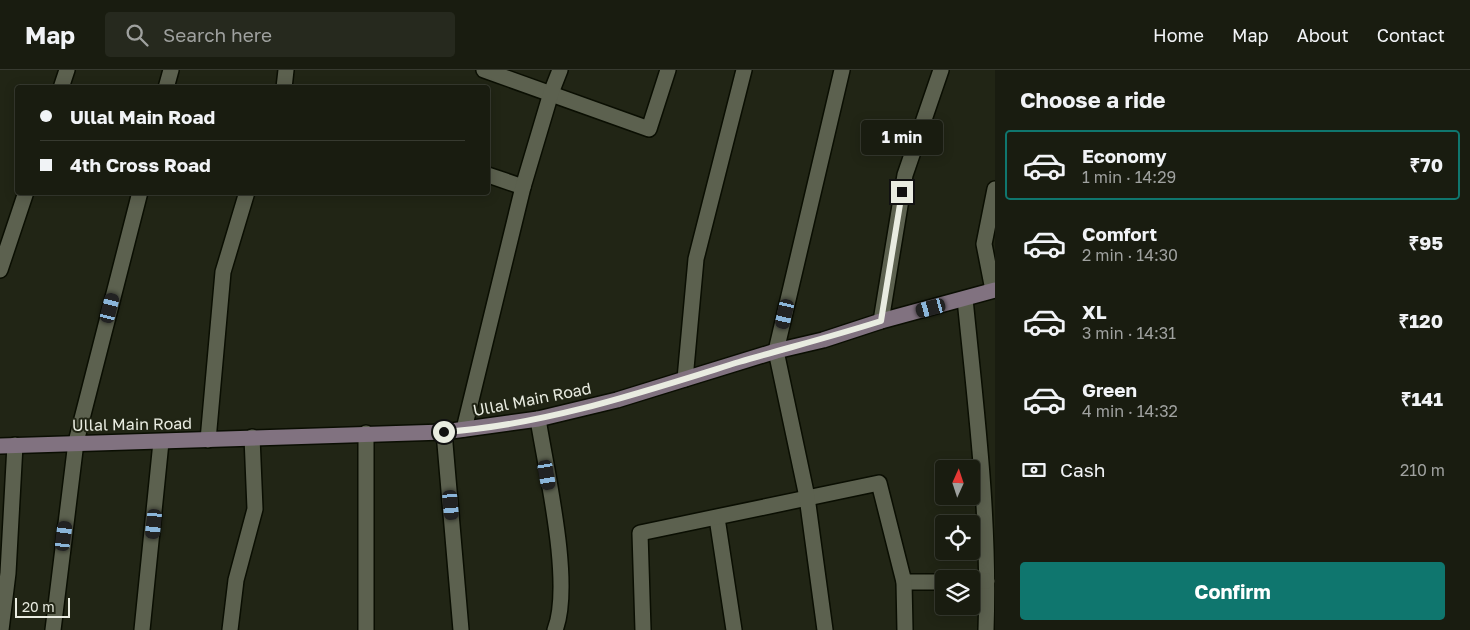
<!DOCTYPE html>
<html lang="en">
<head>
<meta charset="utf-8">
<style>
  :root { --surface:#191c10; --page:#26291e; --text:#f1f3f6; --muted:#9fa19f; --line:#373a30; --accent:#0f766e }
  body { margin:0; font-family:"Golos Text",sans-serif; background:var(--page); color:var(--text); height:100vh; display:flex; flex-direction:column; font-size:19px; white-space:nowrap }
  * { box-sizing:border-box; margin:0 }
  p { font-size:16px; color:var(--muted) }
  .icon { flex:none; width:28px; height:28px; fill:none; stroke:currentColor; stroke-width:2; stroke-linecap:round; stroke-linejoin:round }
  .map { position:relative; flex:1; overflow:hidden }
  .panel { display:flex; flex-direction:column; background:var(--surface); width:475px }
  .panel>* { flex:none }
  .guide { position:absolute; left:15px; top:15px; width:475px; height:110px; border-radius:5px; box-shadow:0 2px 12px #0003,0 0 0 1px var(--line); display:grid; align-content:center; height:110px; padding:0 25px; background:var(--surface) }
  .needle { width:32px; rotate:3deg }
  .tools { position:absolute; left:935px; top:390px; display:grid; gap:10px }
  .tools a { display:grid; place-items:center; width:45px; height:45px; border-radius:5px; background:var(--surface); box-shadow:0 2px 12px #0003,0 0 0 1px var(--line); font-size:25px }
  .scale { position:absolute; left:15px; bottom:12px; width:55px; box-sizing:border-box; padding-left:5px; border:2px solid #e9ece1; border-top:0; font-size:14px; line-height:18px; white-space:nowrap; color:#e9ece1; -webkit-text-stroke:4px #212515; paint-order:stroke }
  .end { position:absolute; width:22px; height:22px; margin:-11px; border:6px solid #e9ece1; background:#111; box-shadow:0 0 0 2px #111 }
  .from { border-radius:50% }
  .bubble { position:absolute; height:35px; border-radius:5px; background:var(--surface); box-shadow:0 2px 12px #0003,0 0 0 1px var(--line); font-size:16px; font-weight:700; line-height:35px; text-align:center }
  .car { position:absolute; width:15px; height:30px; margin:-15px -8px; border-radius:6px; box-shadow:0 0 4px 1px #0007; background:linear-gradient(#222 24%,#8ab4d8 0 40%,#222 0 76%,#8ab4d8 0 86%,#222 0) }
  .guide b { display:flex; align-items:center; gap:18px; height:48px; font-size:19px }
  .guide b+b { border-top:1px solid var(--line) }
  .guide i { width:12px; height:12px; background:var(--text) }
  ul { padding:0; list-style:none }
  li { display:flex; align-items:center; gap:15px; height:70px; margin:0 10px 8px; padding:0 15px; border:2px solid transparent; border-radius:5px }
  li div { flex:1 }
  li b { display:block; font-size:19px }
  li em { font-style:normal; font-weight:700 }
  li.on { border-color:var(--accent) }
  li>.icon { width:45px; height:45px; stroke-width:1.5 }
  h2 { padding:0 25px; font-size:22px; line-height:60px }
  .pay { display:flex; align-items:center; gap:12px; height:55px; padding:0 25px; font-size:19px }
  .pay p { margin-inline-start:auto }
  .primary-button { display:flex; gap:10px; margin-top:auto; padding:10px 25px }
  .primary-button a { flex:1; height:58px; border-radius:5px; background:var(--accent); color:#fff; font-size:20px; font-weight:700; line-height:58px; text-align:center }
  header { display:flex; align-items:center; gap:30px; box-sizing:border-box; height:70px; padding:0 25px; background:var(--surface); border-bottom:1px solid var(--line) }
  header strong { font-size:24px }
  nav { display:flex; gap:28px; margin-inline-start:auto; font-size:18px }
  .search { width:350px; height:45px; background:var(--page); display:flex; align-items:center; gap:12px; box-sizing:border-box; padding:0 18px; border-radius:5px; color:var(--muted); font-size:19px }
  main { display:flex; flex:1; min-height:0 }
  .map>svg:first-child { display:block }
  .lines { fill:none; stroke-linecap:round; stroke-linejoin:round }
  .street-casing { stroke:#0a0e02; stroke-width:18 }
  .secondary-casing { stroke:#0a0e02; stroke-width:18 }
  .street { stroke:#5c614f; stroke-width:15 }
  .secondary { stroke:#817280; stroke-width:15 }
  .route { stroke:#e9ece1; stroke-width:6 }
  .labels { text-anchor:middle; stroke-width:4; stroke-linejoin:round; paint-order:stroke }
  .street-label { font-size:16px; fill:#e9ece1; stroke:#212515 }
</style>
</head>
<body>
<header>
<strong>Map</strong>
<div class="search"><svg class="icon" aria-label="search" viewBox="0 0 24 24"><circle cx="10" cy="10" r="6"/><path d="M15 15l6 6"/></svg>Search here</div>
<nav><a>Home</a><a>Map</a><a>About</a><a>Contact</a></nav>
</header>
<main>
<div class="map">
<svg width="995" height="560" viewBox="0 0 995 560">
  <rect width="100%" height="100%" fill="#212515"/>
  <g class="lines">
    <defs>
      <g id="street">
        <polyline points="484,0 649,59 668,0"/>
        <polyline points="61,18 67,0"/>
        <polyline points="166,18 171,0"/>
        <polyline points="284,18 286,0"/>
        <polyline points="488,105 523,117"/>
        <polyline points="0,200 26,122"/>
        <polyline points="993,220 984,174 995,119"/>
        <path d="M965,229C976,339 990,449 986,560"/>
        <polyline points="881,251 905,105 941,0"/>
        <polyline points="685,309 696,189 744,0"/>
        <path d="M538,349C546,400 573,514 555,560"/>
        <polyline points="464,359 523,117 551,23 560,0"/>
        <polyline points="444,362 461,560"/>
        <polyline points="366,363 366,560"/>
        <polyline points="208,370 223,202 247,122"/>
        <polyline points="717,448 734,560"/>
        <polyline points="971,511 987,511"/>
        <polyline points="904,512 944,512"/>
        <polyline points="1,560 8,503 15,375"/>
        <polyline points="53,560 76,372 140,122"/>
        <polyline points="142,560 161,372"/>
        <polyline points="230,560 236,510 255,439 252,367"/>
        <polyline points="643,560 640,463 879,413 904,512 905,560"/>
        <polyline points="825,560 807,427 776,281 842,0"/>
      </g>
      <polyline id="secondary" points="0,376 444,362 538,349 617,330 776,281 823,270 881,251 995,220"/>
    </defs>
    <use href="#street" class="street-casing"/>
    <use href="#secondary" class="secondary-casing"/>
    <use href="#street" class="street"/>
    <use href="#secondary" class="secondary"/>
  </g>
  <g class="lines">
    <path class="route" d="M444,362C545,355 643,322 739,292C787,278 834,266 881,251L902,122"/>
  </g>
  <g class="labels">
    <g class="street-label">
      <text transform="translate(532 329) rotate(-11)" y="6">Ullal Main Road</text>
      <text transform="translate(132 354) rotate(-1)" y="6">Ullal Main Road</text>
    </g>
  </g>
</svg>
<div class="tools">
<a><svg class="needle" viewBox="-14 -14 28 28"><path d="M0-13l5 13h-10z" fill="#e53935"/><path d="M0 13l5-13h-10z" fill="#9fa19f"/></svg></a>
<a><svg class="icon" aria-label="locate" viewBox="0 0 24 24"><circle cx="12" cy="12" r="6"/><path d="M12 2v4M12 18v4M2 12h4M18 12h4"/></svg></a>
<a><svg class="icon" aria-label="layers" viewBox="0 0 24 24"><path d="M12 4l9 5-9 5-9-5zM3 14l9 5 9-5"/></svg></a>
</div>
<div class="scale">20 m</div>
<i class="end from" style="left:444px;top:362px"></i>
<i class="end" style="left:902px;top:122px"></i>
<div class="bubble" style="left:861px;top:50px;width:82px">1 min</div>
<i class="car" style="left:110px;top:238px;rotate:14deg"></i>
<i class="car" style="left:931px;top:238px;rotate:255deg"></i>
<i class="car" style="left:785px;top:244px;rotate:193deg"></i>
<i class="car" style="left:547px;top:405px;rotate:170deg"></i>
<i class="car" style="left:451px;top:435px;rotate:175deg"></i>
<i class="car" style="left:154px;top:454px;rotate:186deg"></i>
<i class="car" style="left:64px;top:466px;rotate:7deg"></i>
<div class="guide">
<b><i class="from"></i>Ullal Main Road</b>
<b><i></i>4th Cross Road</b>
</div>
</div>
<section class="panel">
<h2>Choose a ride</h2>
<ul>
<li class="on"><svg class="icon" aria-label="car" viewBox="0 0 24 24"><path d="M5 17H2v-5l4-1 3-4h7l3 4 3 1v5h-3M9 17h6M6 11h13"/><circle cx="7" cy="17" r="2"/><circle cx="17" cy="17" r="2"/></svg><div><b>Economy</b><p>1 min · 14:29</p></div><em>₹70</em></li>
<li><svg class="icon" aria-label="car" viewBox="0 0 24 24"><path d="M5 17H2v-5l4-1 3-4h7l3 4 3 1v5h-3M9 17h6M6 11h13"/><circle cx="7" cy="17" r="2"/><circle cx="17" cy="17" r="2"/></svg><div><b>Comfort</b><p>2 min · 14:30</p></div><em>₹95</em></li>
<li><svg class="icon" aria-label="car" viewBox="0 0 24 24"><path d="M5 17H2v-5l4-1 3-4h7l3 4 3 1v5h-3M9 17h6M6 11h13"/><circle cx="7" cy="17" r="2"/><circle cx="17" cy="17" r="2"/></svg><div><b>XL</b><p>3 min · 14:31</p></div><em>₹120</em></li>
<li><svg class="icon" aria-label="car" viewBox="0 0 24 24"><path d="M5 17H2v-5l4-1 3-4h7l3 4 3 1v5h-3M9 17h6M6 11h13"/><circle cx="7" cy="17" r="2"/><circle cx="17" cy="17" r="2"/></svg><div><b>Green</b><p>4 min · 14:32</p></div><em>₹141</em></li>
</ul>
<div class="pay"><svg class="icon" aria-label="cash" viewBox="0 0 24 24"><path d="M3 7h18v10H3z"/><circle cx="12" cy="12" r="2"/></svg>Cash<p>210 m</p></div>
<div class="primary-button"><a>Confirm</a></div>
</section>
</main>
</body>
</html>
